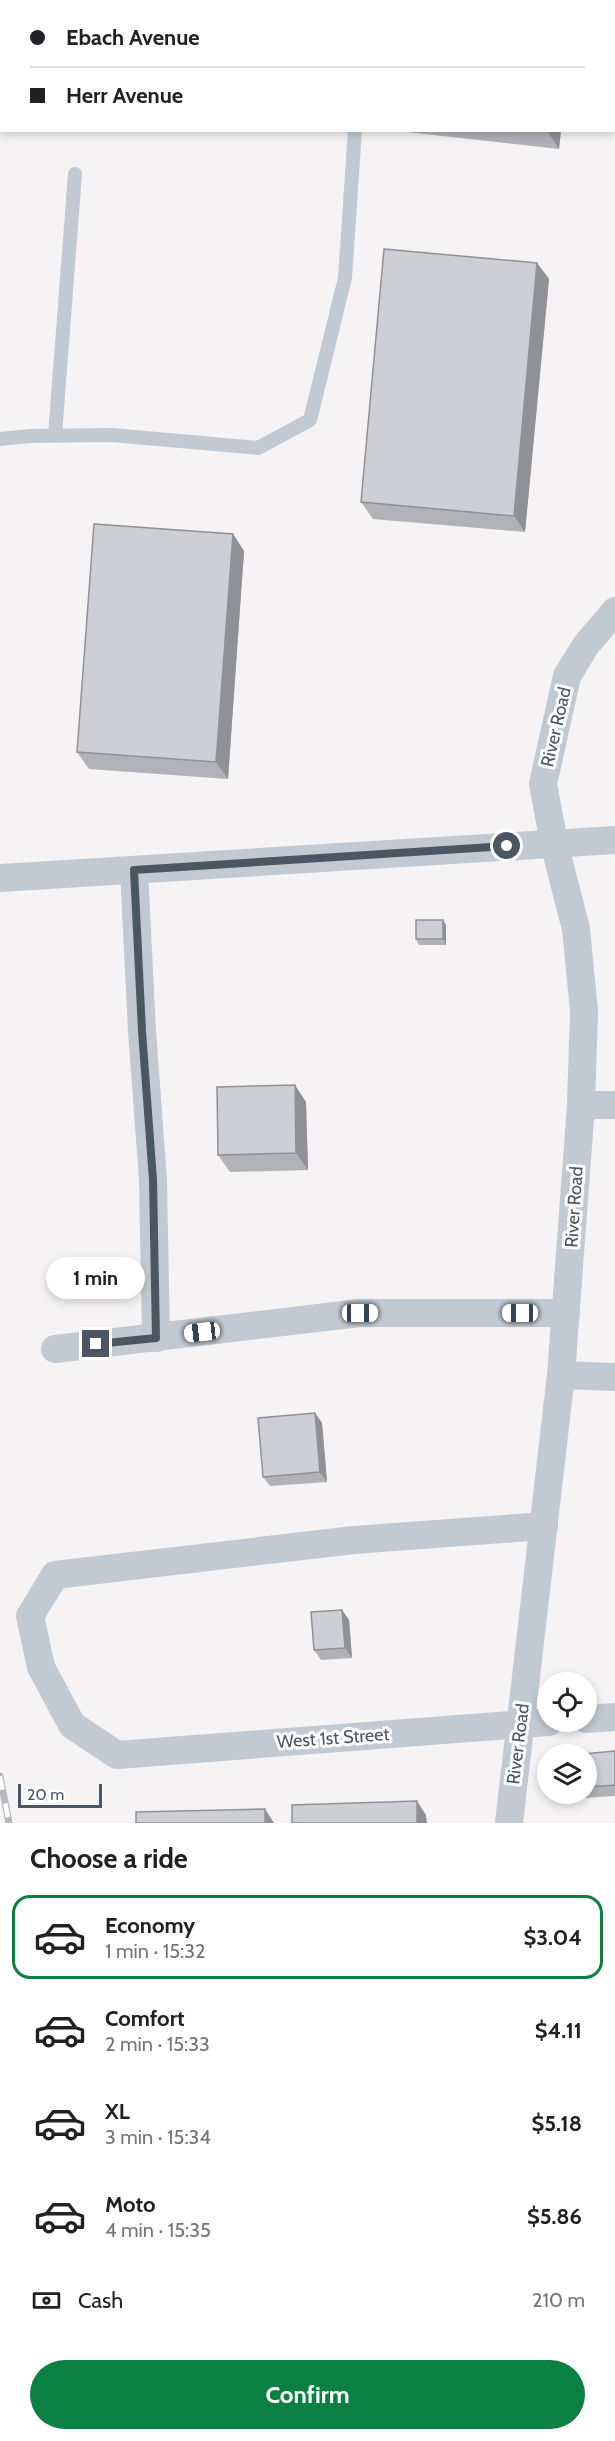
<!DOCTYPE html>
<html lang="en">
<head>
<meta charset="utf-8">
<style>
  :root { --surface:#fff; --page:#f6f6f6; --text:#202124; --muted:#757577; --line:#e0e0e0; --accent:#0b8043 }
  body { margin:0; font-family:Cabin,sans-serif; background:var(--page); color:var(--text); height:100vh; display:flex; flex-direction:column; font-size:22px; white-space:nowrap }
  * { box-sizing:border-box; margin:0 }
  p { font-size:20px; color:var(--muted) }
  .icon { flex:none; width:33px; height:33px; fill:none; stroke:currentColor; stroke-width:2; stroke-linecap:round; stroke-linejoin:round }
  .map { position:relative; height:1823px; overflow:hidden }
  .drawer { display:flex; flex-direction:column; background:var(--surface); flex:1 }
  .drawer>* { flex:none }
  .hud { position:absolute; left:0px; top:0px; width:615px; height:132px; box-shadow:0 3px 9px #0003; display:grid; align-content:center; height:132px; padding:0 30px; background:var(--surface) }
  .fabs { position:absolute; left:537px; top:1672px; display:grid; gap:12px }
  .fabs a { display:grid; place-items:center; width:60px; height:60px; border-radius:50%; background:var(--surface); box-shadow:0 3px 9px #0003; font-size:30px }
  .scale { position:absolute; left:18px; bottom:15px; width:84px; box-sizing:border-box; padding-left:6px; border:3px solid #4a5661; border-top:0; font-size:16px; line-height:21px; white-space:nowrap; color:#4a5661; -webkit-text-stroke:4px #fff; paint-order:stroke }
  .end { position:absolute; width:27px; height:27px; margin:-14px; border:8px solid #4a5661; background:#fff; box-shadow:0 0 0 3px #fff }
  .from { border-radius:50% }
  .bubble { position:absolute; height:42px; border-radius:21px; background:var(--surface); box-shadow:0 3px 9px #0003; font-size:20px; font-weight:700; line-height:42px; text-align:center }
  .car { position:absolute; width:18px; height:36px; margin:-18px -9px; border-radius:8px; box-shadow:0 0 4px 2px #0007; background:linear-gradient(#fff 24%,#345 0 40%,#fff 0 76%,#345 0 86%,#fff 0) }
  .hud b { display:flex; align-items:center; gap:21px; height:57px; font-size:22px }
  .hud b+b { border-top:2px solid var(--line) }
  .hud i { width:15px; height:15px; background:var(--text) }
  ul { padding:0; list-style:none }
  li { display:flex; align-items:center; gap:18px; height:84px; margin:0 12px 9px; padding:0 18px; border:3px solid transparent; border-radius:18px }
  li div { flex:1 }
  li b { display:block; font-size:22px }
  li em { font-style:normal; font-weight:700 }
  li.current { border-color:var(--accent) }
  li>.icon { width:54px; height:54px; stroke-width:1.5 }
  h2 { padding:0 30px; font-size:27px; line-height:72px }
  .pay { display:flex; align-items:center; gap:15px; height:66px; padding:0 30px; font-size:22px }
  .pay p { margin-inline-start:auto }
  .action { display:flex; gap:12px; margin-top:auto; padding:12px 30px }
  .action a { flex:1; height:69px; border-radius:36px; background:var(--accent); color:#fff; font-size:24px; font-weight:700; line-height:69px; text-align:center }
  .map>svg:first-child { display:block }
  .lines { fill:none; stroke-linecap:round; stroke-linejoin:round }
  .lane { stroke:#c1cad2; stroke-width:14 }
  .street { stroke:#c1cad2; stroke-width:28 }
  .rail-casing { stroke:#b5b8bd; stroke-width:7 }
  .rail { stroke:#fff; stroke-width:4.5; stroke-dasharray:14; stroke-linecap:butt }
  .wall { fill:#b0b2b7 }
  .shaded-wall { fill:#909195 }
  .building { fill:#cdcfd5; stroke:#909195; stroke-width:1.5 }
  .route { stroke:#4a5661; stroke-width:8 }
  .labels { text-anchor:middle; stroke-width:6; stroke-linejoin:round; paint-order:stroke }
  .street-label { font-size:18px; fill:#4a5661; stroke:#fff }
</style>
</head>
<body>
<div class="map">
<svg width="615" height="1823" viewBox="0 0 615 1823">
  <rect width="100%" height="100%" fill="#f5f3f3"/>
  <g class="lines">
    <g class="lane">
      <polyline points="363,2 363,0"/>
      <polyline points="0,16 1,0"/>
      <polyline points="55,435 75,174"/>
      <polyline points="0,439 30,436 112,435 258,448 310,420 345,278 355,130"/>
    </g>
    <g class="street">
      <polyline points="134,870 142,1031 153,1180 156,1338"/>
      <polyline points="0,878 615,840"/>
      <polyline points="581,1105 615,1105"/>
      <polyline points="55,1349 360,1313 566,1313"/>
      <polyline points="561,1375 615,1377"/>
      <polyline points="544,1526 354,1540 55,1575 30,1616 41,1667 72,1725 117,1755 549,1722"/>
      <polyline points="586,1719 615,1717"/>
      <polyline points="509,1823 561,1375 581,1105 584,1011 576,929 554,843 543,784 567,676 586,645 615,611"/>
    </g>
    <defs>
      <polyline id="rail" points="0,1776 9,1823"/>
    </defs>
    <use href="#rail" class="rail-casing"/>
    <use href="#rail" class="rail"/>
  </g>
  <g class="wall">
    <polygon points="406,130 561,130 559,149 407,132"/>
    <polygon points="537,263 549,279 525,532 373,519 361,502"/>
    <polygon points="233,534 244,551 228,779 89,769 77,752"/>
    <polygon points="443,920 446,925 446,945 419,945 416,939"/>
    <polygon points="306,1102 308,1170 230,1172 218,1155"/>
    <polygon points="315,1413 322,1423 327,1482 270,1486 263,1477"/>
    <polygon points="342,1610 349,1620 352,1658 321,1660 314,1650"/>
    <polygon points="615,1751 615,1796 581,1798 578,1794 586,1794 586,1755"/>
  </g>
  <g class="shaded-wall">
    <rect x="278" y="0" width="14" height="2"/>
    <rect x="562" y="0" width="14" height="2"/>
    <polygon points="548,130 561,130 559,149 548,132"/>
    <polygon points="537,263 549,279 525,532 514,516"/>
    <polygon points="233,534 244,551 228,779 216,762"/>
    <polygon points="443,920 446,925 446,945 443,939"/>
    <polygon points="295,1085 306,1102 308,1170 296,1153"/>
    <polygon points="315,1413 322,1423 327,1482 320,1472"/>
    <polygon points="342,1610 349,1620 352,1658 345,1648"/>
    <polygon points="417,1801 426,1815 427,1823 417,1823"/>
    <polygon points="265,1809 274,1823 265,1823"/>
  </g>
  <g class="building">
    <rect x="113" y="0" width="165" height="2"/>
    <rect x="408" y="0" width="154" height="2"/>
    <polygon points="531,130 548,130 548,132"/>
    <polygon points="384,249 537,263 514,516 361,502"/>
    <polygon points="94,524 233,534 216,762 77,752"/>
    <rect x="416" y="920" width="27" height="19"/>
    <polygon points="295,1085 296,1153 218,1155 217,1087"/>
    <polygon points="315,1413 320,1472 263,1477 258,1418"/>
    <polygon points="342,1610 345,1648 314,1650 311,1612"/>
    <polygon points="615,1751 615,1785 586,1787 586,1755 572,1755"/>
    <polygon points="417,1801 417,1823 292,1823 292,1805"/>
    <polygon points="265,1809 265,1823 136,1823 136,1812"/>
  </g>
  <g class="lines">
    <polyline class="route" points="96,1344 156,1338 153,1180 142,1031 134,870 507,846"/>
  </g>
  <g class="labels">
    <g class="street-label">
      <text transform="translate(556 727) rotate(-77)" y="6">River Road</text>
      <text transform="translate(574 1207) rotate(-86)" y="6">River Road</text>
      <text transform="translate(333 1738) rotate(-4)" y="6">West 1st Street</text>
      <text transform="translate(518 1744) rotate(-83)" y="6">River Road</text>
    </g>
  </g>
</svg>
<div class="fabs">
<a><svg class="icon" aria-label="locate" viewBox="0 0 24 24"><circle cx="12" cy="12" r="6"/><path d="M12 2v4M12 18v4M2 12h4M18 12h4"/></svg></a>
<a><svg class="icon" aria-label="layers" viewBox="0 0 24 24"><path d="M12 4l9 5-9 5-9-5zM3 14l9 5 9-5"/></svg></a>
</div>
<div class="scale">20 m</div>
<i class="end from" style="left:507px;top:846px"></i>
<i class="end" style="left:96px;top:1344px"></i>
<div class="bubble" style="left:46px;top:1257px;width:99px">1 min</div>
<i class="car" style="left:360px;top:1313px;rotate:90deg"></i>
<i class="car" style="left:520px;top:1313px;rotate:270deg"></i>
<i class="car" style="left:202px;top:1332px;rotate:263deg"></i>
<div class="hud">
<b><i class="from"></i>Ebach Avenue</b>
<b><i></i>Herr Avenue</b>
</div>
</div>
<section class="drawer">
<h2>Choose a ride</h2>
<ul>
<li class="current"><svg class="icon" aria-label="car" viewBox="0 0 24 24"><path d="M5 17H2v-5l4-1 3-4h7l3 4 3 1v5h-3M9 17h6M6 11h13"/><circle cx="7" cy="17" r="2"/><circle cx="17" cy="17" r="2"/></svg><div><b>Economy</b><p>1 min · 15:32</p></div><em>$3.04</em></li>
<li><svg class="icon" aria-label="car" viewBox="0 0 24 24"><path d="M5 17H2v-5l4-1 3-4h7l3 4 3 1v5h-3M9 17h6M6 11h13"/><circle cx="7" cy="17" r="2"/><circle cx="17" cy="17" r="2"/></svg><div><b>Comfort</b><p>2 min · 15:33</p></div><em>$4.11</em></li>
<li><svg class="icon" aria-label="car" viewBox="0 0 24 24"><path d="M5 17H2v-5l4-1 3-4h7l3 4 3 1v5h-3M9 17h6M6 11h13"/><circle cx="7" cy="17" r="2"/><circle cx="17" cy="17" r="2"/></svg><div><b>XL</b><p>3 min · 15:34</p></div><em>$5.18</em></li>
<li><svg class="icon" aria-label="car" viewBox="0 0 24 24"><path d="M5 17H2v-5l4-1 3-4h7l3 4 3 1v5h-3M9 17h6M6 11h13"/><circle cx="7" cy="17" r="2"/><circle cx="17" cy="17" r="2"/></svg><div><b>Moto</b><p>4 min · 15:35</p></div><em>$5.86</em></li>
</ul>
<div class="pay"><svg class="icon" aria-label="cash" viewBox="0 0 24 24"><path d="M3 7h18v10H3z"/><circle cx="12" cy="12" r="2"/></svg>Cash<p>210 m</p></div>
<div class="action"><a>Confirm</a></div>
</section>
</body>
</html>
